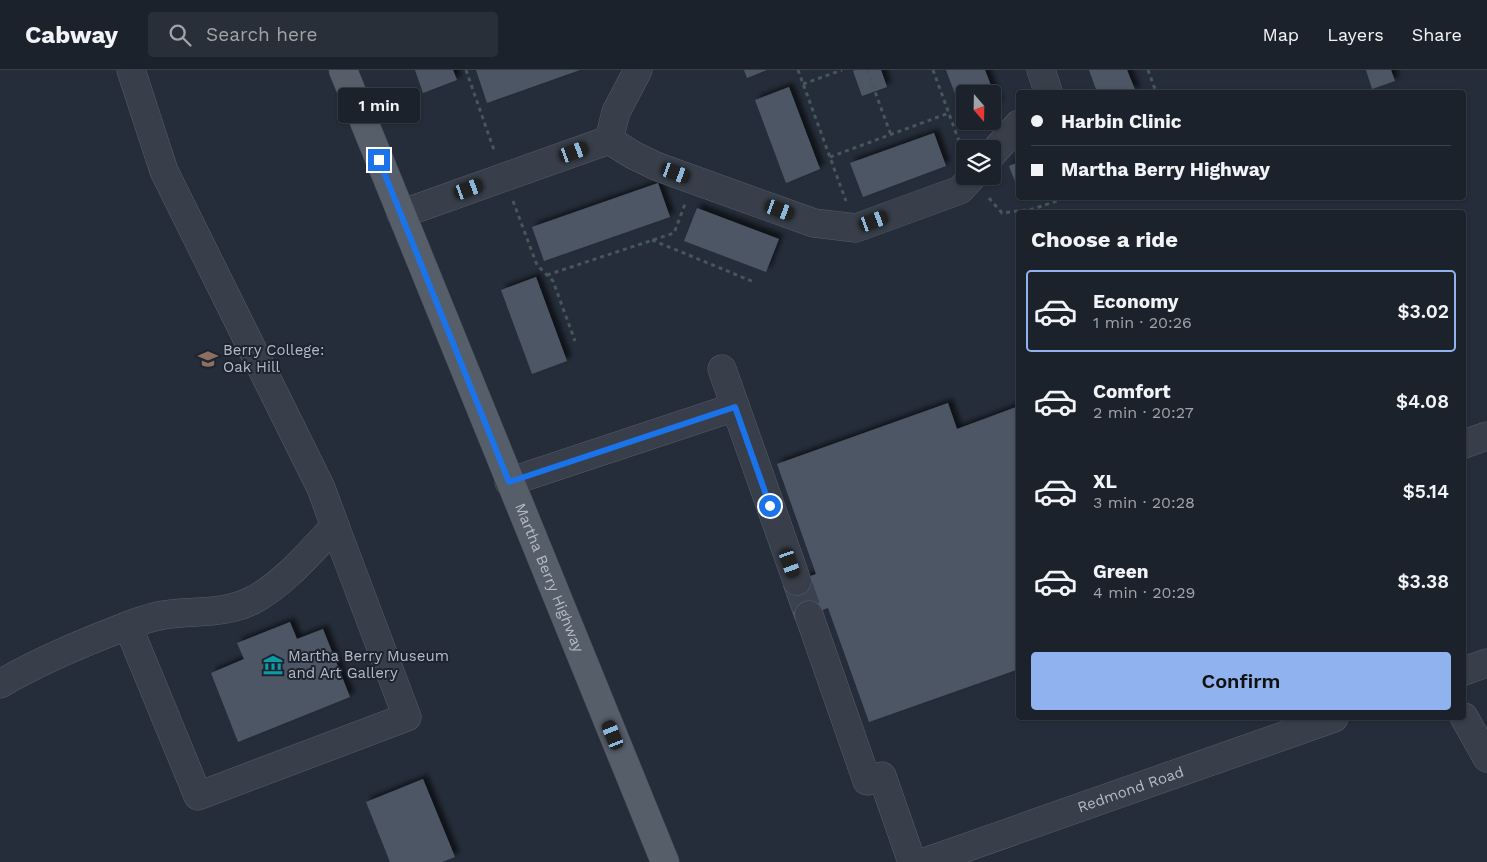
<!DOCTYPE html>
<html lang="en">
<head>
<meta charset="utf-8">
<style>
  :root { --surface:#1c222c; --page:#292f38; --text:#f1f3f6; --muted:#a0a4a9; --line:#3a3f48; --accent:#90b2ee }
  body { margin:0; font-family:"Work Sans",sans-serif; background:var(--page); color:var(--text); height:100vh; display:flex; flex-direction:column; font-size:19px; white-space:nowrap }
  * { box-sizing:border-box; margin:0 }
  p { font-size:16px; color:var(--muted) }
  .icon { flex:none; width:28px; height:28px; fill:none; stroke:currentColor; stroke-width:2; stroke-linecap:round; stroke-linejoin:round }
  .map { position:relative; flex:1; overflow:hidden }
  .panel { position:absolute; left:1016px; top:140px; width:450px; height:510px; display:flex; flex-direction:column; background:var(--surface); border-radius:5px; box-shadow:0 1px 4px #0004,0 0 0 1px var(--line) }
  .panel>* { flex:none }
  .banner { position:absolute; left:1016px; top:20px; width:450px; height:110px; border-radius:5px; box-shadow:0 1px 4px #0004,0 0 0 1px var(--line); display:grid; align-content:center; height:110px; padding:0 15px; background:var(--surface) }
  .needle { width:32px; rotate:160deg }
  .buttons { position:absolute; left:956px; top:15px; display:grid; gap:10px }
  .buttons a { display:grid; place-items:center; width:45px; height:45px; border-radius:5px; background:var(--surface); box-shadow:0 1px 4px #0004,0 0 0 1px var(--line); font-size:25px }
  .end { position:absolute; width:22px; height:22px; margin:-11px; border:6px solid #1a73e8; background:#fff; box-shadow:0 0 0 2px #fff }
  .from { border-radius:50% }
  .bubble { position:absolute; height:35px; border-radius:5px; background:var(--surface); box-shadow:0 1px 4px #0004,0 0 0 1px var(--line); font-size:16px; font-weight:600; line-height:35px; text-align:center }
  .car { position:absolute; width:15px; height:30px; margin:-15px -8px; border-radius:6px; box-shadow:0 0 4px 1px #0007; background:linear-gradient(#222 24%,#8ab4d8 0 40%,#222 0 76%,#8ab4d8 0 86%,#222 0) }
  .banner b { display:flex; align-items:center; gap:18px; height:48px; font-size:19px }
  .banner b+b { border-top:1px solid var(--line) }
  .banner i { width:12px; height:12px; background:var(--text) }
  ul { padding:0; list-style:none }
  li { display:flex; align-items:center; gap:15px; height:82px; margin:0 10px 8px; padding:0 5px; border:2px solid transparent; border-radius:5px }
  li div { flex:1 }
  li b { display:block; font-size:19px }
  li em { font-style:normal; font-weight:600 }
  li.selected { border-color:var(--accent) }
  li>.icon { width:45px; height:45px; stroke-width:1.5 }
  h2 { padding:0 15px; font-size:22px; line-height:60px }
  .cta { display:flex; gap:10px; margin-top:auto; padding:10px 15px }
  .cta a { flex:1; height:58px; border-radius:5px; background:var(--accent); color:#111; font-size:20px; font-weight:600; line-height:58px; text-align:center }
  header { display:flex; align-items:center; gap:30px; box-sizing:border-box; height:70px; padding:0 25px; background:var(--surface); border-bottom:1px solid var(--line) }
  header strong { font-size:24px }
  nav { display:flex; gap:28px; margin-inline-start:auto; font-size:18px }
  .search { width:350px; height:45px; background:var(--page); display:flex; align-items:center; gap:12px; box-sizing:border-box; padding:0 18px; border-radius:5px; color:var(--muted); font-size:19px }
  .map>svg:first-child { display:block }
  .building { fill:#4e5765; filter:url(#shadow) }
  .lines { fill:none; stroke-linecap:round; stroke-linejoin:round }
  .minor-tunnel { stroke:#3a424f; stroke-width:28; stroke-dasharray:28 14; stroke-linecap:butt }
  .minor-casing { stroke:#565d68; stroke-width:29 }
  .major-casing { stroke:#414853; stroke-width:29 }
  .path { stroke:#46575a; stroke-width:3; stroke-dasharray:4 4; stroke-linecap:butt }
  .minor { stroke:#383f4a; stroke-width:28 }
  .major { stroke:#565e6a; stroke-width:28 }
  .route { stroke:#1a73e8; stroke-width:6 }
  .labels { text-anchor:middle; stroke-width:4; stroke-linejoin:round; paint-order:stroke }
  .poi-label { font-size:15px; fill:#b4bac6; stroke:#1d242f; text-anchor:start }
  .street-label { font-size:15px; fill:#b4bac6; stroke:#1d242f }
</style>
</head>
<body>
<header>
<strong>Cabway</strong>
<div class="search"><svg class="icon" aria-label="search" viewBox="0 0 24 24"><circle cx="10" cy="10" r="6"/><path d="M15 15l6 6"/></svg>Search here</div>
<nav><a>Map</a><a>Layers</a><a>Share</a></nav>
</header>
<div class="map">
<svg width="1487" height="792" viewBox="0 0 1487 792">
  <defs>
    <filter id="shadow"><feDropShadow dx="4.5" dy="-4.5" stdDeviation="2.5" flood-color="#0009"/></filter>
  </defs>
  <rect width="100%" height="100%" fill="#252d3a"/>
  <g class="building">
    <polygon points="415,0 453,0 457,10 423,23"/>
    <polygon points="476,0 580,0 487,33"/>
    <polygon points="744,0 767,0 747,8"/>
    <polygon points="855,0 881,0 887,17 862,26 853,1"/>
    <polygon points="946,0 985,0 998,34 992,36 992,24 965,24 965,50"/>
    <polygon points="1089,0 1127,0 1136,22 1097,22"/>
    <polygon points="1366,0 1391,0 1395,11 1372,19"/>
    <polygon points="789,17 820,99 786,113 755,30"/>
    <polygon points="934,63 946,96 863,127 850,93"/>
    <polygon points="1019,92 1019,122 1009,96"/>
    <polygon points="658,113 670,147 544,191 532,157"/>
    <polygon points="697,138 779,169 766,202 684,171"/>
    <polygon points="536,207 567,291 532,304 501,220"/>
    <polygon points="948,333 957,359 1019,336 1019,599 869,652 828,538 795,550 783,516 816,504 777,394"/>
    <polygon points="290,552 297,569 323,559 350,627 238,672 211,603 244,589 237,573"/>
    <polygon points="423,709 455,787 442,792 390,792 366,732"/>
  </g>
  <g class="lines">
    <polyline class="minor-tunnel" points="797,511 809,545"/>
    <defs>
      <g id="minor">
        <polyline points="1041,0 1048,21 1047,22"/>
        <polyline points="609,70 633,85 658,97 814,153 856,158 960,120 973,106"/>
        <polyline points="609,70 616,42 638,0"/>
        <polyline points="992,84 1019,54"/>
        <polyline points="401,144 609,70"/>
        <polyline points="722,299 797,511"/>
        <polyline points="1464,374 1487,366"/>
        <polyline points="509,412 735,337"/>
        <polyline points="809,545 867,711"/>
        <polyline points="128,556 198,726 407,647 335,456"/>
        <polyline points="1464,601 1487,593"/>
        <path d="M0,614C36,593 75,576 114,561C130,555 147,547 164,545C194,540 224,545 253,530C283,515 312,480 335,456L321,418L164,101L131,0"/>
        <polyline points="1464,647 1487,688"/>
        <polyline points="882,706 912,792"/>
        <path id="s1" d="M925,792L1334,648"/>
      </g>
      <g id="major">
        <path id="s2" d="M343,0L665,792"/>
      </g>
    </defs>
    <use href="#minor" class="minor-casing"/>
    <use href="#major" class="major-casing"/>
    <g class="path">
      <polyline points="466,0 495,83"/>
      <polyline points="798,0 846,131"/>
      <polyline points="867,0 891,65"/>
      <polyline points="933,0 963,82"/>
      <polyline points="1148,0 1156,22"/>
      <polyline points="803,14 842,0"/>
      <polyline points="830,87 949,43"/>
      <polyline points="989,128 1002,143 1033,139 1066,128"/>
      <polyline points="513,131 537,195 553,211 575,271"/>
      <polyline points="652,170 754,212"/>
      <polyline points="547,205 674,163 685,134"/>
    </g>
    <use href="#minor" class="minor"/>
    <use href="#major" class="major"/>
  </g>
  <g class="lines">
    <polyline class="route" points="379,90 509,412 735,337 770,436"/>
  </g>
  <defs>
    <symbol id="university-bare" viewBox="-9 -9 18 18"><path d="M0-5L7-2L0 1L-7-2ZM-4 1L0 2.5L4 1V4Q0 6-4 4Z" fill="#8d6e63" stroke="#1d242f" stroke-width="2.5" paint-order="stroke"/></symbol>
    <symbol id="museum-bare" viewBox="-9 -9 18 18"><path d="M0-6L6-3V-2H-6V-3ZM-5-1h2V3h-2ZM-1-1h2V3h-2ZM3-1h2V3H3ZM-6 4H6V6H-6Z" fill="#0f9aa8" stroke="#1d242f" stroke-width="2.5" paint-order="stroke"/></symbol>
  </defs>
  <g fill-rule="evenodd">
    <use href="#university-bare" x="194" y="275" width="28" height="28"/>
    <use href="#museum-bare" x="259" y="581" width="28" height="28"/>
  </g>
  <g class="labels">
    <g class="poi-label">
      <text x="223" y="285">Berry College:<tspan x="223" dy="17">Oak Hill</tspan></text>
      <text x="288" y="591">Martha Berry Museum<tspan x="288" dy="17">and Art Gallery</tspan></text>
    </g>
    <g class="street-label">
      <text dy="5" stroke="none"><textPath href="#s2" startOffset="548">Martha Berry Highway</textPath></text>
      <text dy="5" stroke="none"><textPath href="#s1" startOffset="218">Redmond Road</textPath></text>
    </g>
  </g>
</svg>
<div class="buttons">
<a><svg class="needle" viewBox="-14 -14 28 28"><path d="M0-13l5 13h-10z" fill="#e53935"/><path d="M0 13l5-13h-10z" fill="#a0a4a9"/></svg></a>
<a><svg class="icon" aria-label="layers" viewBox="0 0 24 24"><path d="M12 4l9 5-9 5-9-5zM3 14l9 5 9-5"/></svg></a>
</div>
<i class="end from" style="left:770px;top:436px"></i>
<i class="end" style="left:379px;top:90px"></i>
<div class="bubble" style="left:338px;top:18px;width:82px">1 min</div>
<i class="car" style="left:574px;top:82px;rotate:70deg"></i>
<i class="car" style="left:676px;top:103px;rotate:110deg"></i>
<i class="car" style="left:469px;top:119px;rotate:70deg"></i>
<i class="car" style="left:780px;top:140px;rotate:110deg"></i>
<i class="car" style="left:874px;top:151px;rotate:70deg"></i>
<i class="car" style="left:790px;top:493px;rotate:161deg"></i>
<i class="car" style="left:613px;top:665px;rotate:338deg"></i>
<div class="banner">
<b><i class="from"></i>Harbin Clinic</b>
<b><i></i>Martha Berry Highway</b>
</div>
<section class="panel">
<h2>Choose a ride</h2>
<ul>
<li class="selected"><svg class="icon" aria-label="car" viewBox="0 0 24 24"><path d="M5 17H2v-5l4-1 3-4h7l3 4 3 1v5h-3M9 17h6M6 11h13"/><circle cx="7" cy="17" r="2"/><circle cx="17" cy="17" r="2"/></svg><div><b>Economy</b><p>1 min · 20:26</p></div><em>$3.02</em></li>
<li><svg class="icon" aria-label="car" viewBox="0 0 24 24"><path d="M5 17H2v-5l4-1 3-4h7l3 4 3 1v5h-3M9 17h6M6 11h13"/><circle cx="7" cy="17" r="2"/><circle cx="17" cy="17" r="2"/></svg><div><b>Comfort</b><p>2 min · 20:27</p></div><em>$4.08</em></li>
<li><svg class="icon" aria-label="car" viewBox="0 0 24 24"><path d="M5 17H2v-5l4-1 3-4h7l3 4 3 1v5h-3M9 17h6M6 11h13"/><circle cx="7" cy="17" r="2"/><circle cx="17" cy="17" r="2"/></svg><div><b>XL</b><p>3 min · 20:28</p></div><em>$5.14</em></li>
<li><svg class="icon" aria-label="car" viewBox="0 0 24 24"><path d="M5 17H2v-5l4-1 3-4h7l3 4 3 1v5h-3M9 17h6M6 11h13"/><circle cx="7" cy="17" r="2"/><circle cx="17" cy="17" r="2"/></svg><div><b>Green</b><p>4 min · 20:29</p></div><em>$3.38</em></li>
</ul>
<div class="cta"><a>Confirm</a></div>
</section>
</div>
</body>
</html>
